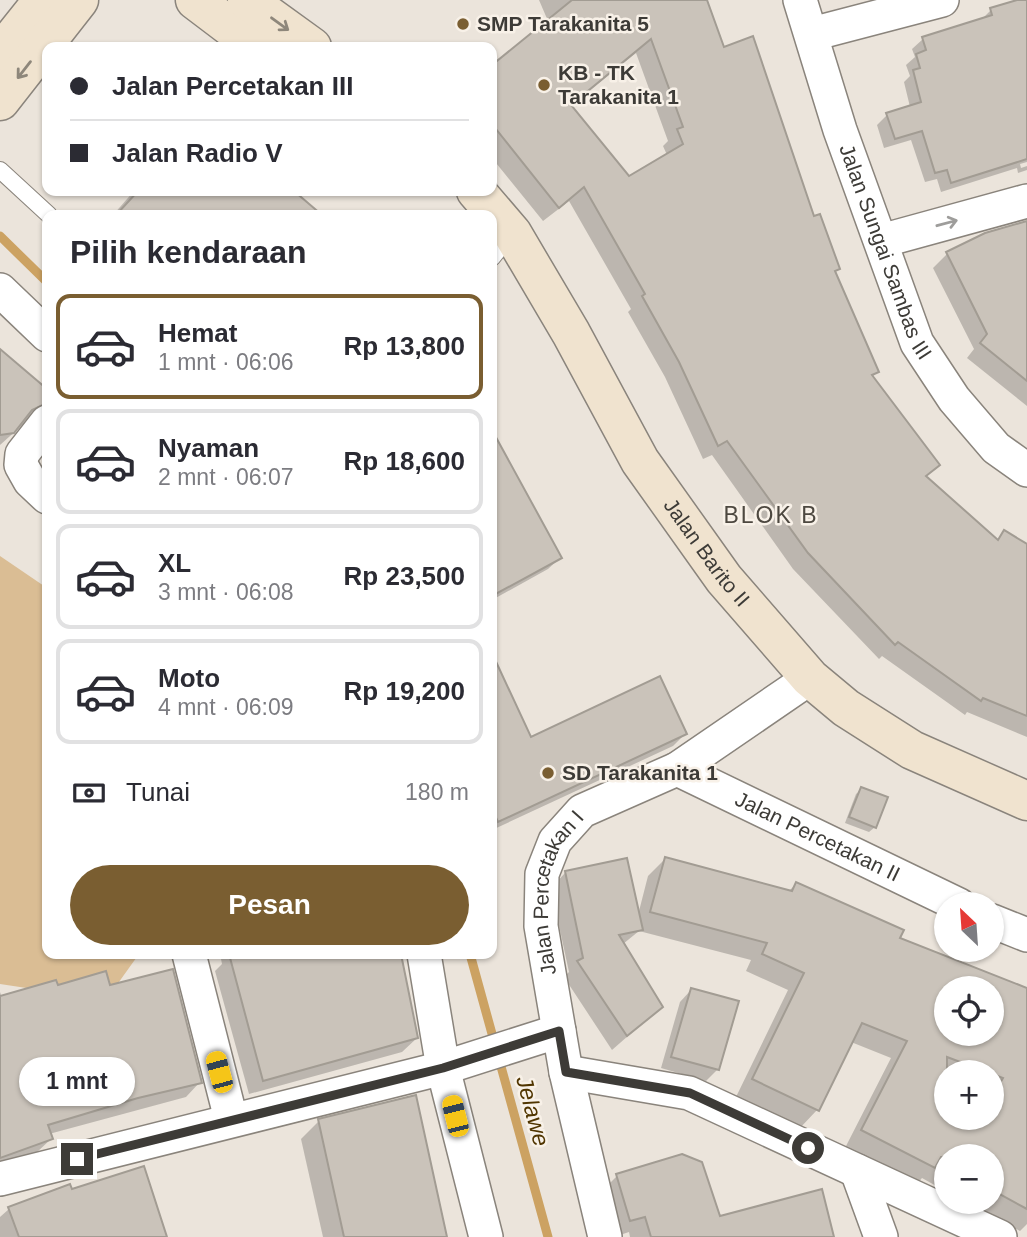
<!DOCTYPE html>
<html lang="id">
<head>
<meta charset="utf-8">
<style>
  :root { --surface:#fff; --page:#f2f2f3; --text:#2b2b33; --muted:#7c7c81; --line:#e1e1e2; --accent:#7a5e31 }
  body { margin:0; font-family:Arial,sans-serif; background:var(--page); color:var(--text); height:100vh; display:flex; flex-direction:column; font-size:26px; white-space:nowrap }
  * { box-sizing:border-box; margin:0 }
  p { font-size:23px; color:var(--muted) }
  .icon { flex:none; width:38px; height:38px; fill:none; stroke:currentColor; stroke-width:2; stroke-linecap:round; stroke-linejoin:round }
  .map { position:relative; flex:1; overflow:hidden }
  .sheet { position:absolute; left:42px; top:210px; width:455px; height:749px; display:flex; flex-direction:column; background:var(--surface); border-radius:14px; box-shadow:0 2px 5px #0004 }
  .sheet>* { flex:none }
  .guide { position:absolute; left:42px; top:42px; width:455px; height:154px; border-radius:14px; box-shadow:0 2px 5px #0004; display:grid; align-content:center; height:154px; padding:0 28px; background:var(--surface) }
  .needle { width:46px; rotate:335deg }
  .buttons { position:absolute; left:934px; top:892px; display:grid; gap:14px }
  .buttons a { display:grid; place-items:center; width:70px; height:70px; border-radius:50%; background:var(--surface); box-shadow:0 2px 5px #0004; font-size:35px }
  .end { position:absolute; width:32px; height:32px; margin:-16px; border:9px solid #3d3b37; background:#fff; box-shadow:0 0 0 4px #fff }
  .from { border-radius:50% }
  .bubble { position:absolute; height:49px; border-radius:24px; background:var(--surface); box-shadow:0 2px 5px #0004; font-size:23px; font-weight:700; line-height:49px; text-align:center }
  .car { position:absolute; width:21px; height:42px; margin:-21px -10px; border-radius:9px; box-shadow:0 0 5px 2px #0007; background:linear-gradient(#f5c518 24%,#345 0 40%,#f5c518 0 76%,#345 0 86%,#f5c518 0) }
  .guide b { display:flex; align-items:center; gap:24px; height:66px; font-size:26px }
  .guide b+b { border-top:2px solid var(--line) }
  .guide i { width:18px; height:18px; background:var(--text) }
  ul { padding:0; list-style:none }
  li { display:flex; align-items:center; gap:21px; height:105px; margin:0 14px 10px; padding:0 14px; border:4px solid var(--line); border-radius:14px }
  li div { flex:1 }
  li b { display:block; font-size:26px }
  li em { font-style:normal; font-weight:700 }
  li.selected { border-color:var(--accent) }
  li>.icon { width:63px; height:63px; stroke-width:1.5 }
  h2 { padding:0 28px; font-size:32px; line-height:84px }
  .pay { display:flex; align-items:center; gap:18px; height:77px; padding:0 28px; font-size:26px }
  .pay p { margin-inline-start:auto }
  .button { display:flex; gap:14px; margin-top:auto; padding:14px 28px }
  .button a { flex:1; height:80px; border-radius:42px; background:var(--accent); color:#fff; font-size:28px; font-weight:700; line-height:80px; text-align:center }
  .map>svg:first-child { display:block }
  .green { fill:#dabd94 }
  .shadow { fill:#0003; fill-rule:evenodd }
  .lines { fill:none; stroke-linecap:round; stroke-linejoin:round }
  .stream { stroke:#cca262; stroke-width:9 }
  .building { fill:#cac3ba; stroke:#a29c93; stroke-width:2; fill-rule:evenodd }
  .lane-casing { stroke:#8a847c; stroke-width:18 }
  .street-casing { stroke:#8a847c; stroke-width:36 }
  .secondary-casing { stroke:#8a847c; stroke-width:41 }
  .lane { stroke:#fff; stroke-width:16 }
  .street { stroke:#fff; stroke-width:33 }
  .secondary { stroke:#f0e3cf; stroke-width:38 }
  .oneway { stroke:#8e877b }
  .oneway2 { stroke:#9e9d9b }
  .route { stroke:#3d3b37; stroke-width:9 }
  .poi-dot { fill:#7a5e31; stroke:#f8f1e8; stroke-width:2.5 }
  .labels { text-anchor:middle; stroke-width:5; stroke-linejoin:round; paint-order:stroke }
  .poi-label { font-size:21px; font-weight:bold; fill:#3d3b37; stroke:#f8f1e8; text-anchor:start }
  .street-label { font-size:21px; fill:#3d3b37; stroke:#f8f1e8 }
  .neighbourhood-label { font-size:23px; letter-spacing:2px; fill:#4d4840; stroke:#f8f1e8 }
  .water-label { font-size:23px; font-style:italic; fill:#503500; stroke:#f8f1e8 }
</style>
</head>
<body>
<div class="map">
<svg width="1027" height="1237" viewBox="0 0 1027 1237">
  <rect width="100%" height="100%" fill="#ebe4db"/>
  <polygon class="green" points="0,556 47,588 47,954 139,954 106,1000 0,984"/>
  <g class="shadow">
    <path d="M539,0H705L723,49L838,268L834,272L877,372L871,377L938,465L925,478L996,541L1004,532L1027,546V737L967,712L965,715L882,656L879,659L793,569L712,455L703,459L665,377L628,312L631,309L569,201L543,221L492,158V67L548,21ZM636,53L668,141L663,146L667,155L629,178L570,106Z"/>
    <polygon points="1020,0 1027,0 1027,162 1020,164 1021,168 1027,166 1027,170 1018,173 1017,168 941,192 937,179 925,182 911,140 884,148 877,125 887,115 910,107 904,82 910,76 906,65 915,57 912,49 923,39 981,20 991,10"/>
    <polygon points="134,191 291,191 319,215 113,215"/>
    <polygon points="1027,222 1027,406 967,358 974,349 933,268 947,254"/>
    <polygon points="9,359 47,392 47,403 0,445 0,360"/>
    <polygon points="492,433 560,558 548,569 492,600"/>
    <polygon points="499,674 530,739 685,734 673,746 492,830 492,677"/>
    <polygon points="862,789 875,827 869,832 845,823 856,794"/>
    <path d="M665,859L788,892L796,884L898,939L1027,988V1224L1020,1231L967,1202H992V1157H947V1192L922,1178L917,1184L845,1148L891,1058L851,1042L817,1110L800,1128L736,1097L788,990L746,971L751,960L639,931L623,944L661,1007L612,1050L564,977L569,972L551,888L565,873L638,915L648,876ZM947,989H992V1034H947ZM947,1073H992V1118H947Z"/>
    <polygon points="220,954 399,954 417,1038 402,1052 249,1094 215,971 222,964"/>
    <polygon points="57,987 108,987 200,1082 186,1097 49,1134 51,1139 36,1153 0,1166 0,992 2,998"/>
    <polygon points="691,990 718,1069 706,1081 661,1068 680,1002"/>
    <polygon points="319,1121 445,1237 323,1237 301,1139"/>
    <polygon points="617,1176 719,1218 832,1237 630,1237 629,1232 614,1237 600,1193"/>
    <polygon points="71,1192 160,1237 0,1237 0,1217 9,1209"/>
  </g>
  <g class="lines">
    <g class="stream">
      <polyline points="0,236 47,282"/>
      <polyline points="470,954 548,1237"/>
    </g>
  </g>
  <g class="building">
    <path d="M572,0H707L724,47L753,36L814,216L820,214L840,269L835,271L879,372L872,375L940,465L926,476L998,540L1004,530L1027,544V716L983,698L981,701L898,642L895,645L808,553L727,441L718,446L679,362L642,296L645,294L584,187L559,208L492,124V65ZM651,39L683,127L677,129L683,144L629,176L571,105Z"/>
    <polygon points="1017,0 1027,0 1027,159 951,183 947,170 935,173 922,131 895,139 886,113 921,102 913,70 920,68 916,54 926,50 922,37 992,15 990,8"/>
    <polygon points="138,191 294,191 322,215 116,215"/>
    <polygon points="1027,221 1027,381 980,343 987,334 946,252 985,233"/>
    <polygon points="0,349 47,389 47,403 32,410 14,433 0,435"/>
    <polygon points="492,430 562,558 492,596"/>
    <polygon points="492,653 531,737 660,676 687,734 498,822 492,809"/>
    <polygon points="861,787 888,797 876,828 849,817"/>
    <path d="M665,857L792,891L796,882L904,930L900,938L1027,988V1209L992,1190V1157H941L935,1168L861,1130L907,1041L862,1023L819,1111L752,1079L804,973L762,954L767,943L650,912ZM947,989H992V1034H947ZM947,1057L1003,1078L992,1097V1118H947Z"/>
    <polygon points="627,858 643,930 619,935 663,1007 627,1036 577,961 583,958 565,871"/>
    <polygon points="229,954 401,954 418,1038 263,1081"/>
    <polygon points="173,969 202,1083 138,1098 48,1125 53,1139 0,1158 0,996 56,980 58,985 106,971 110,985"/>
    <polygon points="691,988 739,1001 719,1070 671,1057"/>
    <polygon points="416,1095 447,1237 344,1237 318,1119"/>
    <polygon points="682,1154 702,1162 720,1216 822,1189 834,1237 651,1237 645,1217 630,1221 616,1174"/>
    <polygon points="144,1166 167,1237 19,1237 8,1207 70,1184 72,1189"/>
  </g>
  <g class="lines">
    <defs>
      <g id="lane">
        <polyline points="0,170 49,215"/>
        <polyline points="492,258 512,233"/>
      </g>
      <g id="street">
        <path id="s1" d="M800,0L840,130L917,343L954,399L996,448L1027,470"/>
        <polyline points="812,34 942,0"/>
        <polyline points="881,241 1027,201"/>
        <polyline points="0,290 47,335"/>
        <polyline points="47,422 22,454 21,465 30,481 47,497"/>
        <path id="s2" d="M677,769L959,905"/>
        <polyline points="992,921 1027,935"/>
        <polyline points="189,954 231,1119"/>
        <polyline points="424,954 443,1068 486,1237"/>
        <polyline points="566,1072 689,1093 1000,1237"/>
        <polyline points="857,1171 881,1237"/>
        <polyline points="0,1179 443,1068 559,1031"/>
        <path id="s3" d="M605,1237L566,1072L541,926L542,874L555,841L582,811L677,769L810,678"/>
      </g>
      <g id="secondary">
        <polyline points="195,0 257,47"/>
        <polyline points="247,0 312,47"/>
        <polyline points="0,54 43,0"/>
        <polyline points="0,101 79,0"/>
        <path id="s4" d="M476,191L512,233L571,333L640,461L724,579L810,678L846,708L912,750L1027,801"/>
      </g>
    </defs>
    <use href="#lane" class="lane-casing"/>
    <use href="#street" class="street-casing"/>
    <use href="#secondary" class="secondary-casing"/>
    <use href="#lane" class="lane"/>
    <use href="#street" class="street"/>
    <use href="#secondary" class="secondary"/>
  </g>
  <defs><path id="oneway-shaft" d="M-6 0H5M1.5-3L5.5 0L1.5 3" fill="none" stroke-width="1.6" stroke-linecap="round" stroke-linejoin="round" transform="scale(1.75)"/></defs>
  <g class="oneway">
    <use href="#oneway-shaft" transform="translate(280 24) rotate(36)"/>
    <use href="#oneway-shaft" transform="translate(24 70) rotate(128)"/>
  </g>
  <use class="oneway2" href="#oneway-shaft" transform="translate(947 223) rotate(-15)"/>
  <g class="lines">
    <polyline class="route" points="77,1159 443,1068 559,1031 566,1072 690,1093 808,1148"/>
  </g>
  <g class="poi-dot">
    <circle cx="463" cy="24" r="7"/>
    <circle cx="544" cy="85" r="7"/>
    <circle cx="548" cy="773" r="7"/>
  </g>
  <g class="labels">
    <g class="poi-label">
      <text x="477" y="31">SMP Tarakanita 5</text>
      <text x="558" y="80">KB - TK<tspan x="558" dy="24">Tarakanita 1</tspan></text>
      <text x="562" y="780">SD Tarakanita 1</text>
    </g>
    <g class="street-label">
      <text dy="7" stroke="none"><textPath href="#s1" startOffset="266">Jalan Sungai Sambas III</textPath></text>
      <text dy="7" stroke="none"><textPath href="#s4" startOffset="430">Jalan Barito II</textPath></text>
      <text dy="7" stroke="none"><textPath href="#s2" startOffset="156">Jalan Percetakan II</textPath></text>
      <text dy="7" stroke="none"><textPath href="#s3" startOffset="355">Jalan Percetakan I</textPath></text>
    </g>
    <g class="neighbourhood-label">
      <text x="771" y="523">BLOK B</text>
    </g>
    <g class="water-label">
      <text transform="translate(533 1111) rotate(75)" y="8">Jelawe</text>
    </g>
  </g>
</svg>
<div class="buttons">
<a><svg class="needle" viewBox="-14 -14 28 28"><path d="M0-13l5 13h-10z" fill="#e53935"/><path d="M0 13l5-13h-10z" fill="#7c7c81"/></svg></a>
<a><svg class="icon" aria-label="locate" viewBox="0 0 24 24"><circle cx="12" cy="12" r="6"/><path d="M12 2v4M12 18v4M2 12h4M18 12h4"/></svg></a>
<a>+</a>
<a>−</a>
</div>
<i class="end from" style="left:808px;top:1148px"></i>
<i class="end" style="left:77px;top:1159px"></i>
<div class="bubble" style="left:19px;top:1057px;width:116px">1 mnt</div>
<i class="car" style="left:219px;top:1072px;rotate:345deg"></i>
<i class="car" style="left:455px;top:1116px;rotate:346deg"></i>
<div class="guide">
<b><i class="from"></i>Jalan Percetakan III</b>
<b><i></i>Jalan Radio V</b>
</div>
<section class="sheet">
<h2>Pilih kendaraan</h2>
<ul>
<li class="selected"><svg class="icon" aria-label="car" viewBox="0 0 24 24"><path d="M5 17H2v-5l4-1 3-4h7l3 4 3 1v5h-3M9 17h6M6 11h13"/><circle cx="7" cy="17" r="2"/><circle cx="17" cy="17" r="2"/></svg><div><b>Hemat</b><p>1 mnt · 06:06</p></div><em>Rp 13,800</em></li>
<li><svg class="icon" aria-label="car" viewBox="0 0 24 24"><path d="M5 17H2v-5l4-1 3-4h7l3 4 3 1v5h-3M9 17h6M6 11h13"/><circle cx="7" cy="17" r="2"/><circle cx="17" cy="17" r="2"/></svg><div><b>Nyaman</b><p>2 mnt · 06:07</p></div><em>Rp 18,600</em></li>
<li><svg class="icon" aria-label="car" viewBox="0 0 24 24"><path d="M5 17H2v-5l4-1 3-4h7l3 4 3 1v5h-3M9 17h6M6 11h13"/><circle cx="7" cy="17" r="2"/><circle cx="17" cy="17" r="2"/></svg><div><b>XL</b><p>3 mnt · 06:08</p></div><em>Rp 23,500</em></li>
<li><svg class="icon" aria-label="car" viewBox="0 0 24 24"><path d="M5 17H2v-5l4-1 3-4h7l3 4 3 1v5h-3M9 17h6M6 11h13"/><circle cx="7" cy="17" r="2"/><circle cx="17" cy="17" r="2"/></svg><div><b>Moto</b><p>4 mnt · 06:09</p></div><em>Rp 19,200</em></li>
</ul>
<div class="pay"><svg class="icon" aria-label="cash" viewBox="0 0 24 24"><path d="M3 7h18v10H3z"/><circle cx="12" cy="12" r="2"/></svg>Tunai<p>180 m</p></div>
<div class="button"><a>Pesan</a></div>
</section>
</div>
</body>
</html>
